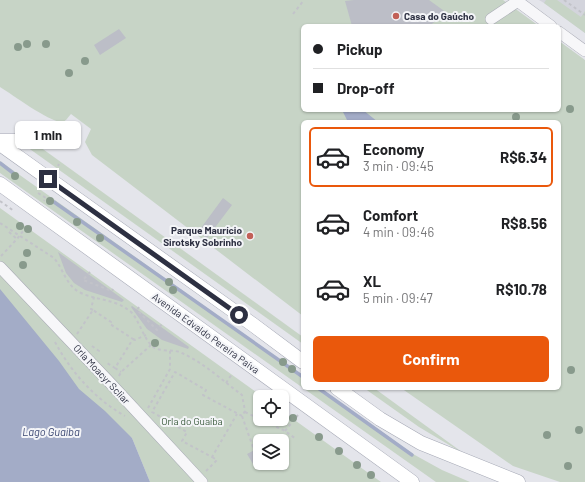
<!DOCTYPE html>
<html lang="en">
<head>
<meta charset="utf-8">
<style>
  :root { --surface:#fff; --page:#f2f2f2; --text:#202124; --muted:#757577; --line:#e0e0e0; --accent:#ea580c }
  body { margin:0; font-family:Barlow,sans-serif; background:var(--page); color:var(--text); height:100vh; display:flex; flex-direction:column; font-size:15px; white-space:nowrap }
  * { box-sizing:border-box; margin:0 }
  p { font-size:13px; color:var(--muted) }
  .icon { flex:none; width:22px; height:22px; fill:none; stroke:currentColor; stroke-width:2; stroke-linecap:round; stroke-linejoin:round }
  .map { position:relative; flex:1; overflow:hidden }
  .sheet { position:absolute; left:301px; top:120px; width:260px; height:270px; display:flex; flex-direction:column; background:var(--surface); border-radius:6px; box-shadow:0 1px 3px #0004 }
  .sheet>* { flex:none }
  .hud { position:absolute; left:301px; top:24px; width:260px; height:88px; border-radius:6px; box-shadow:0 1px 3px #0004; display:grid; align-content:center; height:88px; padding:0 12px; background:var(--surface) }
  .fabs { position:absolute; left:253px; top:390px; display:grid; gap:8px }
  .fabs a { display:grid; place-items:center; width:36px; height:36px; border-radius:6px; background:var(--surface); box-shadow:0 1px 3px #0004; font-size:20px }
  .end { position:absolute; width:18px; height:18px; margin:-9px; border:5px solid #2d3042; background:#fff; box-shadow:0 0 0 2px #fff }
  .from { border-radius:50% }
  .bubble { position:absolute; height:28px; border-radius:6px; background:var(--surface); box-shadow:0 1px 3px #0004; font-size:13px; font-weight:700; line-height:28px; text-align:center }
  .hud b { display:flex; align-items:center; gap:14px; height:38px; font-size:15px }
  .hud b+b { border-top:1px solid var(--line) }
  .hud i { width:10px; height:10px; background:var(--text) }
  ul { padding:7px 0 0; list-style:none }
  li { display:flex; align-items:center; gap:12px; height:60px; margin:0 8px 6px; padding:0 4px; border:2px solid transparent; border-radius:6px }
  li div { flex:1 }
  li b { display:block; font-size:15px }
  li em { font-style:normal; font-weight:700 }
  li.selected { border-color:var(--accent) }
  li>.icon { width:36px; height:36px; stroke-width:1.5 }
  .cta { display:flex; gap:8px; margin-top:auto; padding:8px 12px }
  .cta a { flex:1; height:46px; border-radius:6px; background:var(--accent); color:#fff; font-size:16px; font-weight:700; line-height:46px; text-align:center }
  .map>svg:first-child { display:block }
  .built { fill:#d3d4dc }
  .green { fill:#c7d4c6; fill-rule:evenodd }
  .water { fill:#a3acc7 }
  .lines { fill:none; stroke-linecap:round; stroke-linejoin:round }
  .stream { stroke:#a3acc7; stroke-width:3.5 }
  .building { fill:#bcbec7 }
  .minor-casing { stroke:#a9abb5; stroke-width:12 }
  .major-casing { stroke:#a5a8b5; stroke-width:15 }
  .path { stroke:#c2c3c9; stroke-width:2; stroke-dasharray:3 3; stroke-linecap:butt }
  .minor { stroke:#f7f7f9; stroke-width:11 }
  .major { stroke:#fff; stroke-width:14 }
  .tree { fill:#889a8c }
  .route { stroke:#2d3042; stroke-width:5 }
  .poi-dot { fill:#c26057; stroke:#f4f5f8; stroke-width:1.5 }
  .labels { text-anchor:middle; stroke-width:4; stroke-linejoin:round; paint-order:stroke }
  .poi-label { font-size:10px; font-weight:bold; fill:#2d3042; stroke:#f4f5f8; text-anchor:start }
  .street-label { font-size:10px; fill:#2d3042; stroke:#f4f5f8 }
  .park-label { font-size:10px; fill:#3c5c3e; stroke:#f4f5f8 }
  .water-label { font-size:11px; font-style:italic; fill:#3b4772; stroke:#f4f5f8 }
</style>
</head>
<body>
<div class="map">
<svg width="585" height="482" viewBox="0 0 585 482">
  <rect width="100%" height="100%" fill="#e4e5eb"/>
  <polygon class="built" points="539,0 585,0 585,33 544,3"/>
  <g class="green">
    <path d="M0,0H503L539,26H303V110H559V41L585,60V482H560L513,466L401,388H559V122H303V316L92,155L85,142L91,129L71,114C68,117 66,122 61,122C48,121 13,95 0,87Z"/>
    <polygon points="546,0 557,0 581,17 585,11 585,33 544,3"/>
    <polygon points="27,147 40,147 65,165 303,337 303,344"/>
    <polygon points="0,161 303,376 303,388 0,173"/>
    <path d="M0,208L263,397H260V419H282V411L381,482H150L132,438L0,347ZM260,441H282V463H260Z"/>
    <polygon points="303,388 320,388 413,454 442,470 470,482 436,482"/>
    <polygon points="364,388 374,388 466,455 419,427"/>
  </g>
  <g class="water">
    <polygon points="342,110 363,110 378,122 348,122"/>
    <polygon points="0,289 59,361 79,389 105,411 132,438 150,482 0,482"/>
  </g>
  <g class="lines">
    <g class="stream">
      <polyline points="0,163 13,173"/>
      <polyline points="54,202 303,377"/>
      <polyline points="318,388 412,455"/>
    </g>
  </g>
  <g class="building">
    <polygon points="354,0 429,0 447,13 429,26 352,26 345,1"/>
    <polygon points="119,29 126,38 100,55 94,45"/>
    <polygon points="223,198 232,205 207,238 198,232"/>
    <polygon points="58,252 124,300 122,302 85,290 74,283 66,273"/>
    <polygon points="132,306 189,347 188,349 162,340 147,329 131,307"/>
    <polygon points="260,447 260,460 253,464 247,454"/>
  </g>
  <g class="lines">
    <defs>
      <g id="minor">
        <polyline points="516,0 551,26"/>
        <polyline points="491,19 518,1"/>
        <polyline points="559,32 585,51"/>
        <polyline points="0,267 113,386 202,482"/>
      </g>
      <g id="major">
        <polyline points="0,141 42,141"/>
        <polyline points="0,144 252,324 303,362"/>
        <polyline points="0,184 412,482"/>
        <polyline points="337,388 380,419 421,443 518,482"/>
      </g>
    </defs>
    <use href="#minor" class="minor-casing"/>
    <use href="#major" class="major-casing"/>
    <g class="path">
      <polyline points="564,0 585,15"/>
      <polyline points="293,14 304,0"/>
      <polyline points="58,166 59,164"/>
      <polyline points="38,193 46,198 44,201"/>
      <polyline points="0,201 14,211"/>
      <path d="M0,223L54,258C64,270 66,286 81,293C99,301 117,299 132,313C140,322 145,343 155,348C163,352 174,349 182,353C204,363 223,381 242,395L245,411L242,416L203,395L206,390L175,372L152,412L187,432L182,441L212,457L237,414"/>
      <polyline points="9,232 17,239"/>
      <polyline points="1,256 17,239 27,226"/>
      <polyline points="90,272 83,280 112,291 113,289"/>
      <polyline points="139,307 137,310 157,330 162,324"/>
      <polyline points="93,310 91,309 94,297"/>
      <polyline points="77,334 93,310 111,322 110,324 133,339 115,368 107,363"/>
      <polyline points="133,339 135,340 146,335"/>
      <path d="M55,342C71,372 95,399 125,416"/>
      <polyline points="92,346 99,351 97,354"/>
      <polyline points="115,368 121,372"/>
      <polyline points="119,376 121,372 151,345"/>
      <polyline points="226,383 232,374"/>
      <polyline points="148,408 170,369 170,351"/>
      <polyline points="245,412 260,419"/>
      <polyline points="242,416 254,450"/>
      <polyline points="260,419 285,431 296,439"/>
      <polyline points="285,431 298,415"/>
      <polyline points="206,471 217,460 212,457"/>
    </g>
    <use href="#minor" class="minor"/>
    <use href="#major" class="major"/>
  </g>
  <g class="tree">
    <circle cx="27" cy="44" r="4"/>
    <circle cx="46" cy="44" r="4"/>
    <circle cx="18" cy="47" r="4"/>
    <circle cx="85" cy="61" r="4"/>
    <circle cx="69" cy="73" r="4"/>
    <circle cx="570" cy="109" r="4"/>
    <circle cx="516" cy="117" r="4"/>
    <circle cx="15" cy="176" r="4"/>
    <circle cx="50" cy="201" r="4"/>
    <circle cx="77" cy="222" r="4"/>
    <circle cx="20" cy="226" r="4"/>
    <circle cx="28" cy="229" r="4"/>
    <circle cx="100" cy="238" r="4"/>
    <circle cx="27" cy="253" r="4"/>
    <circle cx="23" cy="265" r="4"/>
    <circle cx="169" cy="282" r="4"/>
    <circle cx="173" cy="290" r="4"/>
    <circle cx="155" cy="343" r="4"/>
    <circle cx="283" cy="362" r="4"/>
    <circle cx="292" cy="369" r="4"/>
    <circle cx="571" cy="370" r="4"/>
    <circle cx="293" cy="418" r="4"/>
    <circle cx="579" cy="430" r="4"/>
    <circle cx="547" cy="435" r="4"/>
    <circle cx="319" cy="437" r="4"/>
    <circle cx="339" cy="451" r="4"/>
    <circle cx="357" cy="465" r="4"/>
    <circle cx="568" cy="466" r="4"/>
    <circle cx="371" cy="475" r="4"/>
  </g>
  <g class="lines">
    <polyline class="route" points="48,179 239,315"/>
  </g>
  <g class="poi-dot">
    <circle cx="396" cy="16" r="4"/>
    <circle cx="250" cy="236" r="4"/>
  </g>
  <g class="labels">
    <g class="poi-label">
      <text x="404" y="20">Casa do Gaúcho</text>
      <text x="242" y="234" text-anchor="end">Parque Maurício<tspan x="242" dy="12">Sirotsky Sobrinho</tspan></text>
    </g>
    <g class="street-label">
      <text transform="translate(206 333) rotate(36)" y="4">Avenida Edvaldo Pereira Paiva</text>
      <text transform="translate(102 374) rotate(47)" y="4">Orla Moacyr Scliar</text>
    </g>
    <g class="park-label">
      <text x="192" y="425">Orla do Guaíba</text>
    </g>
    <g class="water-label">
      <text x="51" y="436">Lago Guaíba</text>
    </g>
  </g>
</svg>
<div class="fabs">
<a><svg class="icon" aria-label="locate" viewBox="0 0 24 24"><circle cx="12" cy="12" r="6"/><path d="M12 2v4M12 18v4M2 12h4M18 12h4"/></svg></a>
<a><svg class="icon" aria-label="layers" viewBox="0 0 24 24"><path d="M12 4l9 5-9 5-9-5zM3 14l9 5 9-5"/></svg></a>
</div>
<i class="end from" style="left:239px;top:315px"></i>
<i class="end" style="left:48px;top:179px"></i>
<div class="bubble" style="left:15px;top:121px;width:66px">1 min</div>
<div class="hud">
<b><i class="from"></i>Pickup</b>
<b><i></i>Drop-off</b>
</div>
<section class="sheet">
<ul>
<li class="selected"><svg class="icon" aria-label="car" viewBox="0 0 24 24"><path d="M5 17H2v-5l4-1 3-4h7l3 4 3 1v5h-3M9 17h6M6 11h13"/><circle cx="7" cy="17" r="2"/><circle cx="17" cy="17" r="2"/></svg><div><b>Economy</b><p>3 min · 09:45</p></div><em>R$6.34</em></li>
<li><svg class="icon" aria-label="car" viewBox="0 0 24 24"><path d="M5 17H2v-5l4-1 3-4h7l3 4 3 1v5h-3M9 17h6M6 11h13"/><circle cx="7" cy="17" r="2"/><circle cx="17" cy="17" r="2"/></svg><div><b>Comfort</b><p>4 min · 09:46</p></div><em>R$8.56</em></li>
<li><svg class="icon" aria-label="car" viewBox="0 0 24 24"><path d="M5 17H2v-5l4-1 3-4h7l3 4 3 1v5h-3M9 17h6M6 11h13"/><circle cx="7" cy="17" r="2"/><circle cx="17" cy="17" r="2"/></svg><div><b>XL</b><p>5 min · 09:47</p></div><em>R$10.78</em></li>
</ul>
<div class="cta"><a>Confirm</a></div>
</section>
</div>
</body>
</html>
